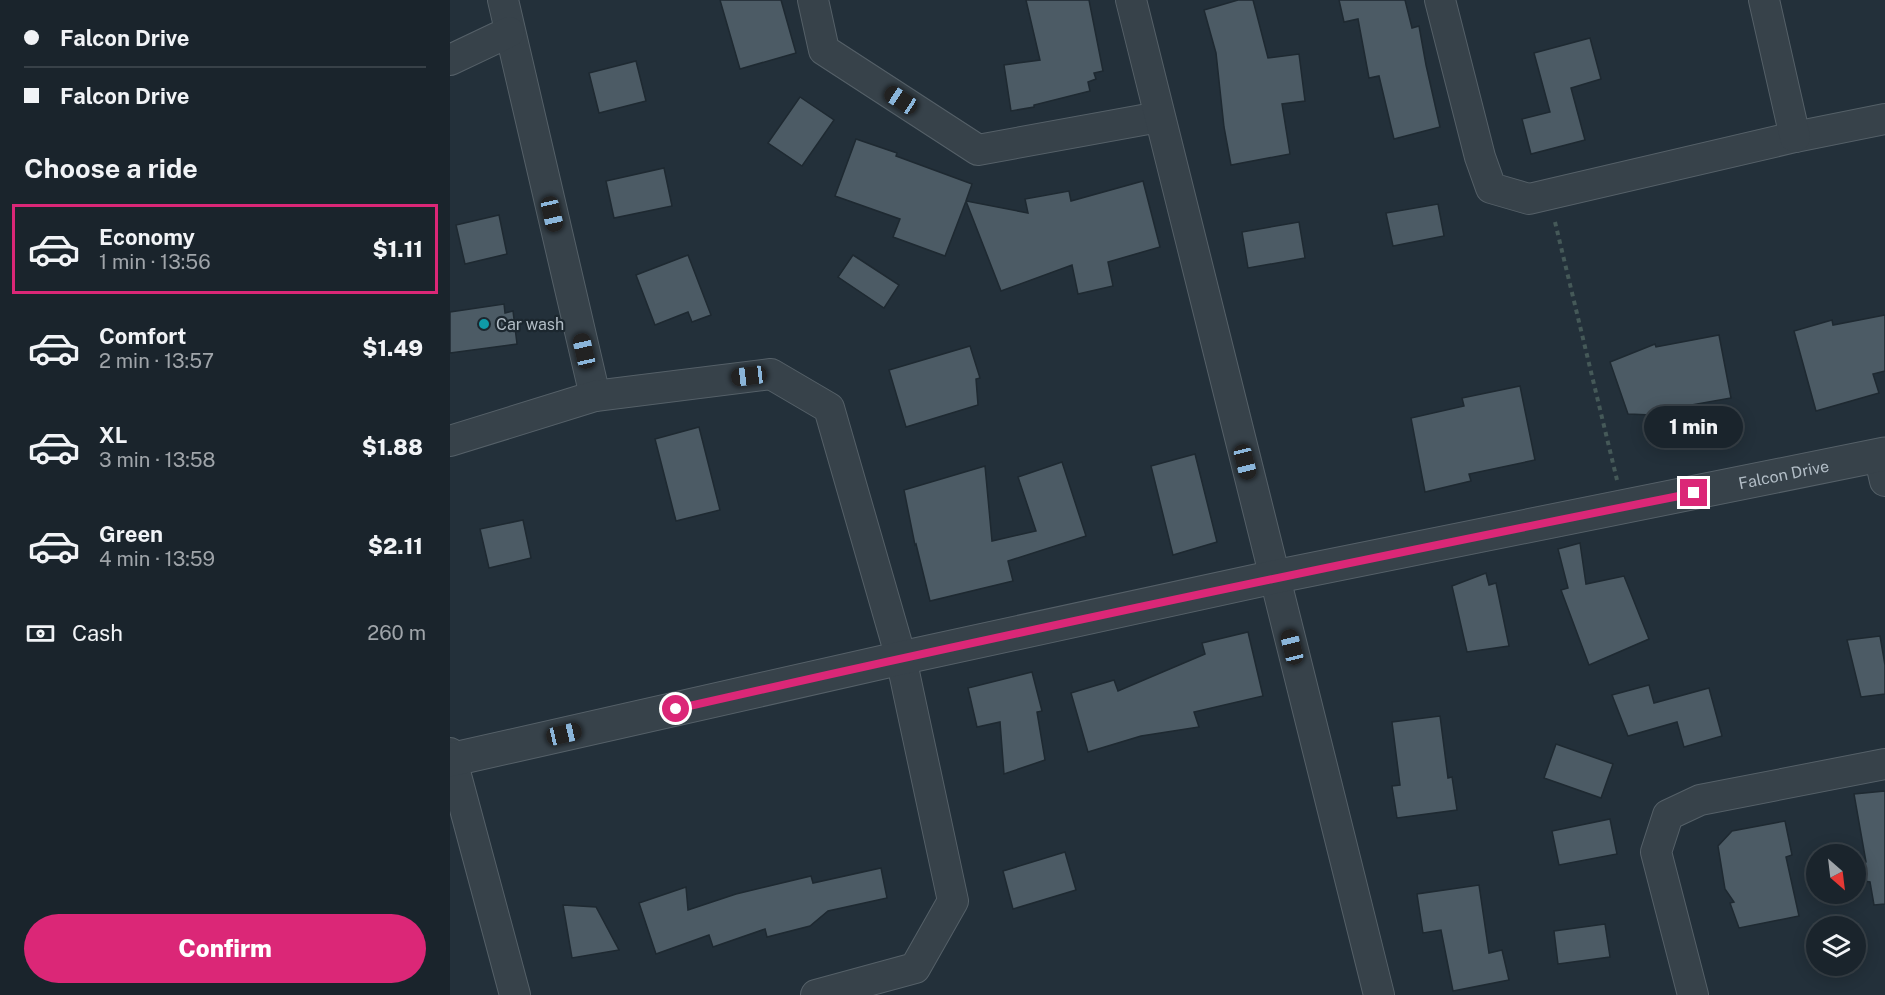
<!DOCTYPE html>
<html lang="en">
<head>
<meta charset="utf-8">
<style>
  :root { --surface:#1a242c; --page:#232c34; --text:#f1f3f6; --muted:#9fa4a9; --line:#384148; --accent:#db2777 }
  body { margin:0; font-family:"Public Sans",sans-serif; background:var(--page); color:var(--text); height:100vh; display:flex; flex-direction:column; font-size:22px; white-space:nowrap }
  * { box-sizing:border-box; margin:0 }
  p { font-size:20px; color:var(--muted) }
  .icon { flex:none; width:33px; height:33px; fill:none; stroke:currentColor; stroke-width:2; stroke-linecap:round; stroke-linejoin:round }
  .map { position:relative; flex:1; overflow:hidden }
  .sheet { display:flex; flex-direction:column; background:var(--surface); width:450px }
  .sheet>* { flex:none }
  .hud { display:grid; align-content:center; height:132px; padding:0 24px; background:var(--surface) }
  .needle { width:39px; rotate:152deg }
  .controls { position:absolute; left:1356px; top:844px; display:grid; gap:12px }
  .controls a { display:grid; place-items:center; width:60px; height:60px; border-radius:50%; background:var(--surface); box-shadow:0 3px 15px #0003,0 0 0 2px var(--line); font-size:30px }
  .end { position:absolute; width:27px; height:27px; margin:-14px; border:8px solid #db2777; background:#fff; box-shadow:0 0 0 3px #fff }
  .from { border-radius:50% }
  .bubble { position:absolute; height:42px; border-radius:21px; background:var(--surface); box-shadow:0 3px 15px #0003,0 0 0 2px var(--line); font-size:20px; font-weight:800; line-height:42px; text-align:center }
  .car { position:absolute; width:18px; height:36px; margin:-18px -9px; border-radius:8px; box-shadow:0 0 4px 2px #0007; background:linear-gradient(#222 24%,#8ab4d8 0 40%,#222 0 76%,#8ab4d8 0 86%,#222 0) }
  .hud b { display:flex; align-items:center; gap:21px; height:57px; font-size:22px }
  .hud b+b { border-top:2px solid var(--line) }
  .hud i { width:15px; height:15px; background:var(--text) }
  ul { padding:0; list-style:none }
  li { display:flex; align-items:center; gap:18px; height:90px; margin:0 12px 9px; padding:0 12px; border:3px solid transparent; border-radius:0px }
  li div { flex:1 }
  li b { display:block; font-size:22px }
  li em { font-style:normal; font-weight:800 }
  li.on { border-color:var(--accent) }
  li>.icon { width:54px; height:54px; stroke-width:1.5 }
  h2 { padding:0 24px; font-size:27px; line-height:72px }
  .pay { display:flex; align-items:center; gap:15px; height:66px; padding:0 24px; font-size:22px }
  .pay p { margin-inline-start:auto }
  .primary-button { display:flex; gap:12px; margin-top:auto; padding:12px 24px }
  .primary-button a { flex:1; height:69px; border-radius:36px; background:var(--accent); color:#fff; font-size:24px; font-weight:800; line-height:69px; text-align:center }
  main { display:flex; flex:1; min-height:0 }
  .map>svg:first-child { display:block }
  .building { fill:#4c5b65; stroke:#1e2931; stroke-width:1.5 }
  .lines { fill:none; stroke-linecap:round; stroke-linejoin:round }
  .minor-casing { stroke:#556068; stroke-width:32 }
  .tertiary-casing { stroke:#556068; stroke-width:35 }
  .path { stroke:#455958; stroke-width:4; stroke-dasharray:4.5 4.5; stroke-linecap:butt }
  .minor { stroke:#37424a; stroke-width:30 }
  .tertiary { stroke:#37424a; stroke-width:33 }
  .route { stroke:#db2777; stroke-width:8 }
  .culture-dot { fill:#0f9aa8; stroke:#1c272f; stroke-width:2 }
  .labels { text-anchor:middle; stroke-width:4.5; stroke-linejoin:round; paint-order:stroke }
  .poi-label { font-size:16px; fill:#b2bdc6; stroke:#1c272f; text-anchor:start }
  .street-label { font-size:16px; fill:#b2bdc6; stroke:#1c272f }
</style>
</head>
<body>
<main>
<section class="sheet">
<div class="hud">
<b><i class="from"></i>Falcon Drive</b>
<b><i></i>Falcon Drive</b>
</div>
<h2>Choose a ride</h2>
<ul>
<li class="on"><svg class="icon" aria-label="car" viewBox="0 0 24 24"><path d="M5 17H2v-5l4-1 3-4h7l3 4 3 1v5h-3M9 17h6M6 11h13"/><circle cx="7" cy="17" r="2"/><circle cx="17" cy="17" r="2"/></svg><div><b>Economy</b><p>1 min · 13:56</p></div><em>$1.11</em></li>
<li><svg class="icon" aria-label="car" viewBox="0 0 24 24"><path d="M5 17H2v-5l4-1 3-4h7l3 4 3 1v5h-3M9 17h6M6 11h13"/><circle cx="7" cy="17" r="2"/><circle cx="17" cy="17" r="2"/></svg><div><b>Comfort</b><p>2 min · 13:57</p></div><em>$1.49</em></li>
<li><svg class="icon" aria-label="car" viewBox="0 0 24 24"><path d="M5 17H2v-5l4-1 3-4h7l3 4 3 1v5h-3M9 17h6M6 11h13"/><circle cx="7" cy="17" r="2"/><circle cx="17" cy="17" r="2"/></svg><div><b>XL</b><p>3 min · 13:58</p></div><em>$1.88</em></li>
<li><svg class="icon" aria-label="car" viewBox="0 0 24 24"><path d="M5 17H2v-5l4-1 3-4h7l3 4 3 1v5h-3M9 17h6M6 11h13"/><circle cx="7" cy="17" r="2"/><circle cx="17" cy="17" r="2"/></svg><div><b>Green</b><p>4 min · 13:59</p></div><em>$2.11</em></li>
</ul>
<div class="pay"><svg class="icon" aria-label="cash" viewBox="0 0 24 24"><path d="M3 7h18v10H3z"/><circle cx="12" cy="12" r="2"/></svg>Cash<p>260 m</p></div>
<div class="primary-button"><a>Confirm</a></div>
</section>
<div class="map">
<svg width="1435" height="995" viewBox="0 0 1435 995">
  <rect width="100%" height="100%" fill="#23303a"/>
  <g class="building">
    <polygon points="270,0 331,0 346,53 290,69"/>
    <polygon points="576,0 639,0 653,71 644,73 646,79 638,82 640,91 584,105 584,107 561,111 554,65 590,60"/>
    <polygon points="788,0 803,0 818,58 849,54 855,101 832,104 840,154 781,165 774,127 766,53 754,10"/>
    <polygon points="889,0 955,0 962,28 969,26 976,65 990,127 944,139 929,76 919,78 908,19 894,22"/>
    <polygon points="1140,38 1151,79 1121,88 1135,140 1081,154 1072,119 1100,112 1084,53"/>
    <polygon points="186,61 196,101 149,113 139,73"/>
    <polygon points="350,97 384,120 352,166 318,143"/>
    <polygon points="406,139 447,153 446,156 522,184 516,201 578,213 575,199 619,191 621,201 693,181 710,247 658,262 663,286 628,294 622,265 551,291 516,201 495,256 443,237 450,219 385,196"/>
    <polygon points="214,168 222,206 164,218 156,181"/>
    <polygon points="988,204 994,236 943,246 936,213"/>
    <polygon points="49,215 57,254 15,264 6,225"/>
    <polygon points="849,222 855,258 798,268 792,232"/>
    <polygon points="238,255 261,315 242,322 238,312 205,325 186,275"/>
    <polygon points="403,255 449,285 434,308 388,277"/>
    <polygon points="54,304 55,313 63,311 67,344 0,353 0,312"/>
    <polygon points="1435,315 1435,371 1423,374 1429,393 1366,411 1344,331 1382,320 1383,325"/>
    <polygon points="1269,335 1281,398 1224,408 1226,416 1178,414 1160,362 1205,344 1206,347"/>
    <polygon points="520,346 530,378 526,379 528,405 456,427 439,370"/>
    <polygon points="1070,386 1085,460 1019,474 1021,481 975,492 961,418 1014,406 1012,398"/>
    <polygon points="249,427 270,510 226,521 205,439"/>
    <polygon points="745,454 767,542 723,555 701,466"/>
    <polygon points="612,462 636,536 558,561 563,581 480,601 466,544 465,545 454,490 535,466 542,541 586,531 568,477"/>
    <polygon points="73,520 81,558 39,568 30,529"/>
    <polygon points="1130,543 1136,584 1174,576 1199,639 1139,665 1111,590 1118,588 1108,549"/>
    <polygon points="1036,573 1039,585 1046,583 1059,646 1017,652 1002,586"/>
    <polygon points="798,632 813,696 744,712 749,727 691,736 638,752 621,693 664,680 668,691 755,654 752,643"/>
    <polygon points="1430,636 1435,665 1435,694 1411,697 1397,640"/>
    <polygon points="582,672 592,711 587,712 595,760 554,774 550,722 527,727 518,688"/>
    <polygon points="1199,685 1204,703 1259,688 1272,736 1234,747 1227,722 1178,736 1162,695"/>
    <polygon points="990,716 998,778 1002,777 1007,810 947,818 942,786 950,785 942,722"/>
    <polygon points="1106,744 1163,764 1151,798 1094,778"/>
    <polygon points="1435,791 1435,904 1424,905 1420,882 1414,881 1411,863 1416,862 1404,794"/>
    <polygon points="1160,819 1167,854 1109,865 1102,831"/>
    <polygon points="1335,821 1342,855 1336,857 1349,916 1289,928 1280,903 1284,902 1275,889 1268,846 1282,831"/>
    <polygon points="615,852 626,890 563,909 553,871"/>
    <polygon points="431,868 437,898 378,911 360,926 317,937 315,929 263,947 259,935 206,954 189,903 236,887 238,910 286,894 361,876 363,883"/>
    <polygon points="1029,885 1039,953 1052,950 1059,980 1003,991 991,930 973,933 967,894"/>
    <polygon points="113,905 146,907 169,950 122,958"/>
    <polygon points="1155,924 1160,957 1108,964 1104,931"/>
  </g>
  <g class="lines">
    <defs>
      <g id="minor">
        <polyline points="53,0 145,396"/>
        <polyline points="363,0 374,50 528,150 709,117"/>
        <polyline points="681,0 929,995"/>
        <polyline points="990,0 1030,157 1041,188 1079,199 1345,137 1435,119"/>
        <polyline points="1314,0 1345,137"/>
        <polyline points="0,60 59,32"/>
        <polyline points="0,441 145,396 321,374 379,408 451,658 503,901 465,968 366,995"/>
        <polyline points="1429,455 1435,481"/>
        <polyline points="0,753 65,995"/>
        <polyline points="1243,995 1206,852 1218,815 1250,800 1435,764"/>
      </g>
      <g id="tertiary">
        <path id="s1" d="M0,760L451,658L824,577L1435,454"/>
      </g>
    </defs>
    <use href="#minor" class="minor-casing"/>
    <use href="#tertiary" class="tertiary-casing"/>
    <polyline class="path" points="1105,222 1167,480"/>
    <use href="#minor" class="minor"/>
    <use href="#tertiary" class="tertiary"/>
  </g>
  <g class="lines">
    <path class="route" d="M226,709C564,632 903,561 1244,493"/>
  </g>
  <circle class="culture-dot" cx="34" cy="324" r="6"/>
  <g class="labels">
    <g class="poi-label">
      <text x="46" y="330">Car wash</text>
    </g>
    <g class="street-label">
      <text dy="6" stroke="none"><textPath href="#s1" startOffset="1364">Falcon Drive</textPath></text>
    </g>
  </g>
</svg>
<div class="controls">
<a><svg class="needle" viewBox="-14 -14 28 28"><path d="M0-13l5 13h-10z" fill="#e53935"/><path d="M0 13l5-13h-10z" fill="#9fa4a9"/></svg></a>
<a><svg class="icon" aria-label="layers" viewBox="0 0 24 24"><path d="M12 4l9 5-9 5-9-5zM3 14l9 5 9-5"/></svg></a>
</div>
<i class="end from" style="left:226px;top:709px"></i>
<i class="end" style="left:1244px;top:493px"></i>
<div class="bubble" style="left:1194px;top:406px;width:99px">1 min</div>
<i class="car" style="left:451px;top:100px;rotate:303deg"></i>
<i class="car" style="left:102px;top:214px;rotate:167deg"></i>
<i class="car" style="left:134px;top:351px;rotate:347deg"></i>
<i class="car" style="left:299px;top:376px;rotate:263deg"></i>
<i class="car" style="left:795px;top:462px;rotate:166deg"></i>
<i class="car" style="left:842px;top:647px;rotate:346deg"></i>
<i class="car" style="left:114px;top:734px;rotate:77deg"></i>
</div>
</main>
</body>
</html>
